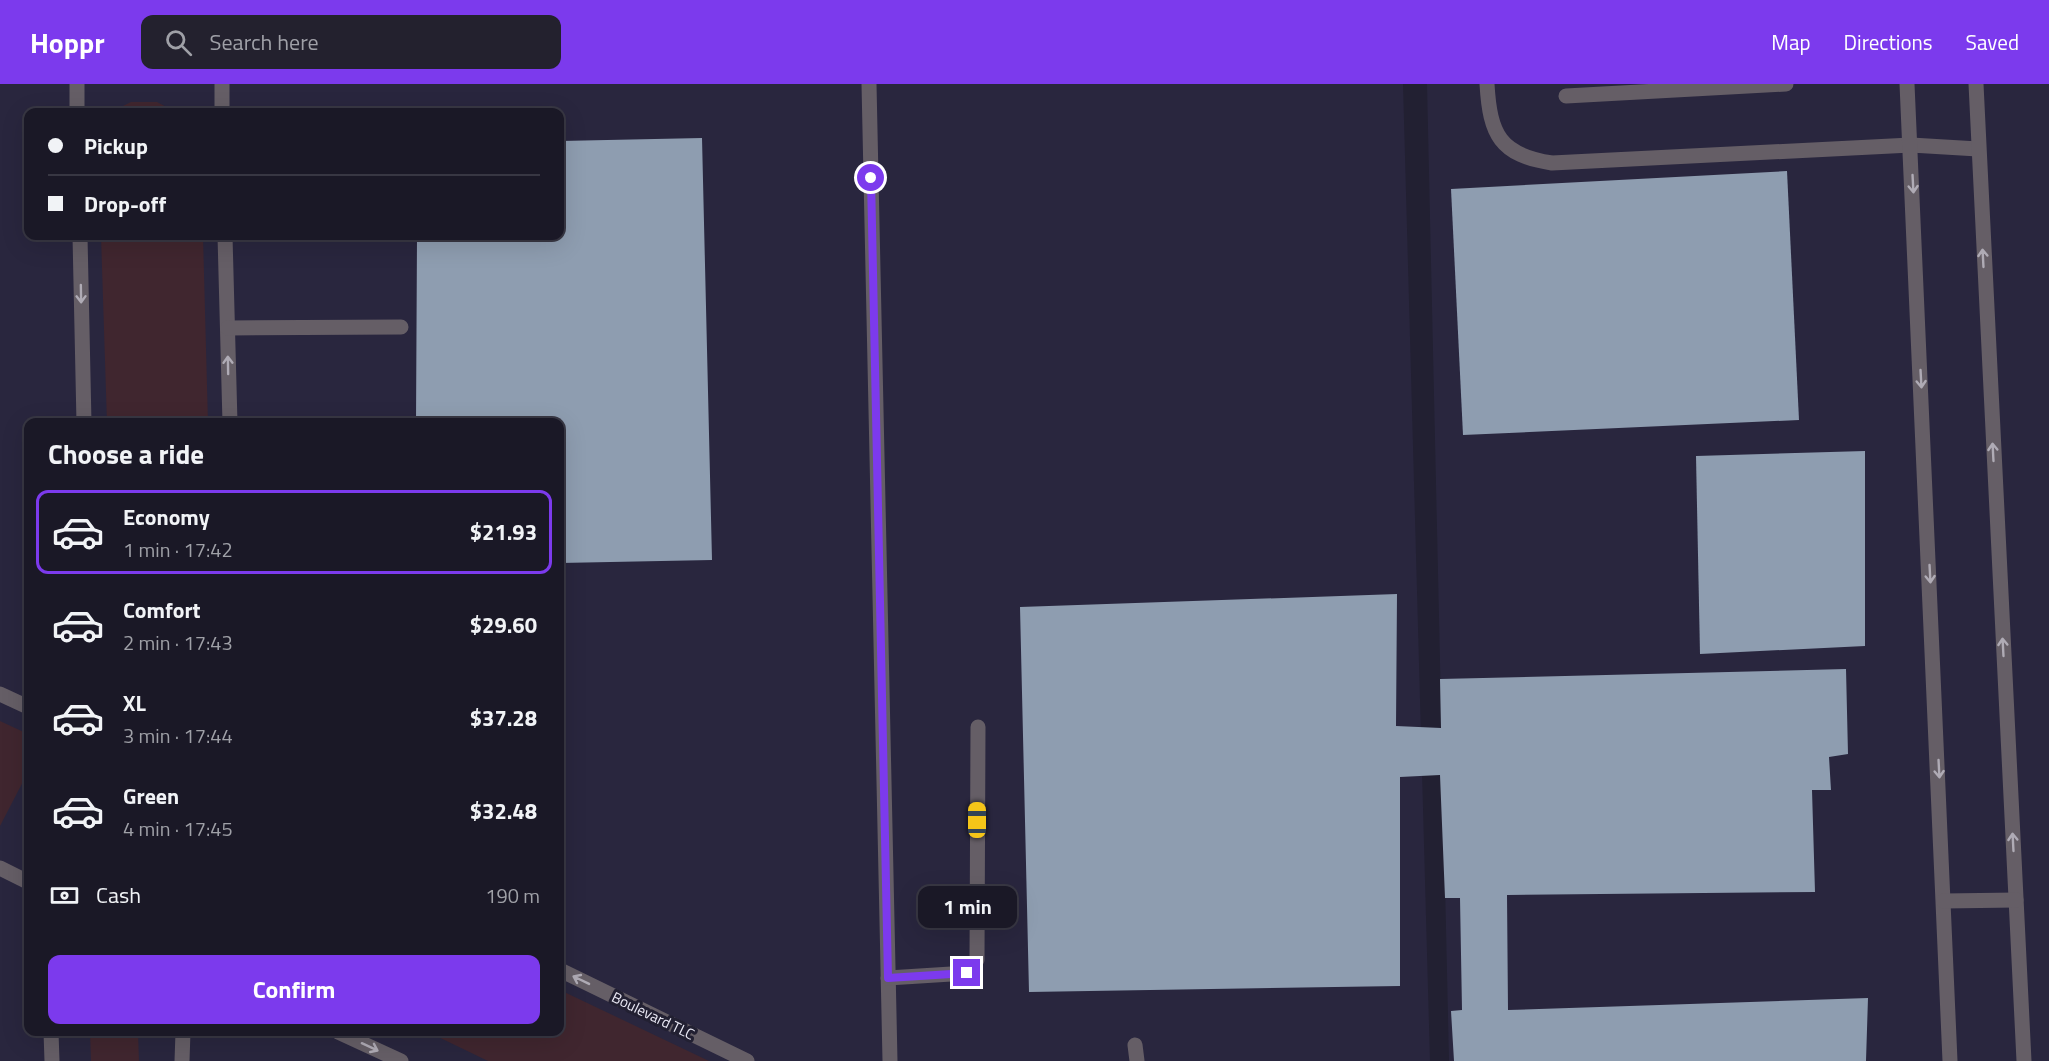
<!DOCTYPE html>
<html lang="en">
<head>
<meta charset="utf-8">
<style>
  :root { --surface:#1a1826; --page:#23212e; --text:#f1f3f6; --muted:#9fa0a7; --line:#383743; --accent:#7c3aed }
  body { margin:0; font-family:"Titillium Web",sans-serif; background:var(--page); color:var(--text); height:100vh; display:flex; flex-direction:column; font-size:22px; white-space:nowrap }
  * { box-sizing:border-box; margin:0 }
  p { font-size:20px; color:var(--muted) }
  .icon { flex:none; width:33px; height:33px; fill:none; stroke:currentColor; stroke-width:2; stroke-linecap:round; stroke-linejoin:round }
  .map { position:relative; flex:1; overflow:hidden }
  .panel { position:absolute; left:24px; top:334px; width:540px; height:618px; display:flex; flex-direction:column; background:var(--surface); border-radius:12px; box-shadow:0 6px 24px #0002,0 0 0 2px var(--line) }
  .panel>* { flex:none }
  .top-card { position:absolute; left:24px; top:24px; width:540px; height:132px; border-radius:12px; box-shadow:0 6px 24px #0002,0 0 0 2px var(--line); display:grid; align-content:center; height:132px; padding:0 24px; background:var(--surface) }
  .end { position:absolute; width:27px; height:27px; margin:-14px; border:8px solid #7c3aed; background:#fff; box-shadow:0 0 0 3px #fff }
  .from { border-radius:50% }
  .bubble { position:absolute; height:42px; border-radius:12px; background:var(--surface); box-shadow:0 6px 24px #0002,0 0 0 2px var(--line); font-size:20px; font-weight:700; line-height:42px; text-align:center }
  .car { position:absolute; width:18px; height:36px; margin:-18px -9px; border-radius:8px; box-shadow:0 0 4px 2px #0007; background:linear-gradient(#f5c518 24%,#345 0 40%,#f5c518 0 76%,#345 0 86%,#f5c518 0) }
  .top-card b { display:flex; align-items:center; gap:21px; height:57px; font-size:22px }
  .top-card b+b { border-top:2px solid var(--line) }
  .top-card i { width:15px; height:15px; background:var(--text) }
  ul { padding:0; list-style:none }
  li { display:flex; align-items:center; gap:18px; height:84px; margin:0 12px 9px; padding:0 12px; border:3px solid transparent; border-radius:12px }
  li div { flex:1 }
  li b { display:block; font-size:22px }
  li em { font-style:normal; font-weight:700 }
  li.current { border-color:var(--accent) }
  li>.icon { width:54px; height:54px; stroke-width:1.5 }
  h2 { padding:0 24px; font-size:27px; line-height:72px }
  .pay { display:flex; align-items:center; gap:15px; height:66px; padding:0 24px; font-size:22px }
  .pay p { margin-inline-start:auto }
  .primary-button { display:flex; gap:12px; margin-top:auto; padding:12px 24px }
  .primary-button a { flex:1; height:69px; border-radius:12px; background:var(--accent); color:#fff; font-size:24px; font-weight:700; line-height:69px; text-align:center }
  header { display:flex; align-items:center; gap:36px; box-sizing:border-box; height:84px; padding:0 30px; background:var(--accent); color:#fff }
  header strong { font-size:28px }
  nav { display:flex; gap:33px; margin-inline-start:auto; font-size:21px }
  .search { width:420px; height:54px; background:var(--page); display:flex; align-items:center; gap:15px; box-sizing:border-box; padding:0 21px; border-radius:12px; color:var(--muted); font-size:22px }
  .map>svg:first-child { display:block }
  .built { fill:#29263e; fill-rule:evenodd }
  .green { fill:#40262f }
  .building { fill:#8e9db0 }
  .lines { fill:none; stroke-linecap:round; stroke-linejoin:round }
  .minor { stroke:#655e66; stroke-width:15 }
  .oneway { stroke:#afabb5 }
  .route { stroke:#7c3aed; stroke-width:8 }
  .labels { text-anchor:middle; stroke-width:6; stroke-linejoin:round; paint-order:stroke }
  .street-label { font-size:15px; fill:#ebeaf6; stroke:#222032 }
</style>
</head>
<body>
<header>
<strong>Hoppr</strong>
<div class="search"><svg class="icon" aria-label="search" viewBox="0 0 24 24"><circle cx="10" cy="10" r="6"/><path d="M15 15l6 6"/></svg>Search here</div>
<nav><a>Map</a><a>Directions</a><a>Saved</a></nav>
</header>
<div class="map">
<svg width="2049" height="977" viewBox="0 0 2049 977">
  <rect width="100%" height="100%" fill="#222032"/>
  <g class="built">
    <path d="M0,0H1403L1430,977H0ZM28,28H560V152H28ZM28,339H560V948H28Z"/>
    <polygon points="1427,0 2049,0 2049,977 1449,977"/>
  </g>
  <g class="green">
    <polygon points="131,18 157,18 176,28 111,28"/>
    <polygon points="101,152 203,152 208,339 107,339"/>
    <polygon points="0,637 28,650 28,688 0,742"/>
    <polygon points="560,906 709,977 488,977 428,948 560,948"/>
    <polygon points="90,948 138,948 139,977 91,977"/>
  </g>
  <g class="building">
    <polygon points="702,54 712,476 560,479 560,339 416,339 417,152 560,152 560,57"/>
    <polygon points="1787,87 1799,336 1463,351 1451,105"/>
    <polygon points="1865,367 1865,562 1700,570 1696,372"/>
    <polygon points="1397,510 1396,642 1441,644 1440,595 1846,585 1848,670 1829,673 1831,706 1812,706 1815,808 1507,811 1508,926 1868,914 1866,977 1454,977 1451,927 1462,926 1460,814 1445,814 1440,691 1400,693 1400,902 1029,908 1020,523"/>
  </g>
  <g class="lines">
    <g class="minor">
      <polyline points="77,0 77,28"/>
      <polyline points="222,0 222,28"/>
      <polyline points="869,0 890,977"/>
      <path d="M1487,0C1490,51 1500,71 1552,79L1911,61L1978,65"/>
      <polyline points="1907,0 1950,977"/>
      <polyline points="1976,0 2024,977"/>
      <polyline points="1566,12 1786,0"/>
      <polyline points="80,152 84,339"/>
      <polyline points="225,152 230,339"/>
      <polyline points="228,244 401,243"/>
      <polyline points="0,610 28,623"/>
      <polyline points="0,784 28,798"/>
      <polyline points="1944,817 2016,816"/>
      <polyline points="560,886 747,977"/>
      <polyline points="888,894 967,889 977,876 978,643"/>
      <polyline points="51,948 52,977"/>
      <polyline points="338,948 401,977"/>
      <polyline points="1135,961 1137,977"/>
      <polyline points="182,977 183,948"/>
    </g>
  </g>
  <defs><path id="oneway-shaft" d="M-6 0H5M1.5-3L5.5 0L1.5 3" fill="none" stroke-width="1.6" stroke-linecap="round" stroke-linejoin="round" transform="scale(1.5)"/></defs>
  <g class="oneway">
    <use href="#oneway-shaft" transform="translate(1913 100) rotate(87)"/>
    <use href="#oneway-shaft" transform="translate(1983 174) rotate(-93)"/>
    <use href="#oneway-shaft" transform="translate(81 210) rotate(89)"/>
    <use href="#oneway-shaft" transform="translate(228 281) rotate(-91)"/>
    <use href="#oneway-shaft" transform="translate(1921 295) rotate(87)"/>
    <use href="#oneway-shaft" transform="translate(1993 368) rotate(-93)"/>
    <use href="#oneway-shaft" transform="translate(1930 490) rotate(87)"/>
    <use href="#oneway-shaft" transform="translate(2003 563) rotate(-93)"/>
    <use href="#oneway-shaft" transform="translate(1939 685) rotate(87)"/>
    <use href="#oneway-shaft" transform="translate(2013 758) rotate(-93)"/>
    <use href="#oneway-shaft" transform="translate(581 896) rotate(-154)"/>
    <use href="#oneway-shaft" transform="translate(370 963) rotate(25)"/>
  </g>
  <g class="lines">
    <polyline class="route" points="871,94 888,894 967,889"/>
  </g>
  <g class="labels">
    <g class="street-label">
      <text transform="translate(653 932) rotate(26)" y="5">Boulevard TLC</text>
    </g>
  </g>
</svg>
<i class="end from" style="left:871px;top:94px"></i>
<i class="end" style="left:967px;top:889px"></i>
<div class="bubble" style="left:918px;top:802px;width:99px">1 min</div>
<i class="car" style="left:977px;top:736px;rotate:0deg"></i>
<div class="top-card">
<b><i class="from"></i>Pickup</b>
<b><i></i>Drop-off</b>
</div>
<section class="panel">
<h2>Choose a ride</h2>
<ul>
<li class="current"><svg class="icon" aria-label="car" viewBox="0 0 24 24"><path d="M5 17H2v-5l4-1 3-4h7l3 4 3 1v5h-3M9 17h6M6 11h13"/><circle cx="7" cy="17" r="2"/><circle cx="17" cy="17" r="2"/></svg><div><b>Economy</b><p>1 min · 17:42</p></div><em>$21.93</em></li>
<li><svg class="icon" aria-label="car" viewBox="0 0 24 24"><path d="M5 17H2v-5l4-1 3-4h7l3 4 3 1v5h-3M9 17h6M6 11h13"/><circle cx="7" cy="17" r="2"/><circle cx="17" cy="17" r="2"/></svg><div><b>Comfort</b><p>2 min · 17:43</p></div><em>$29.60</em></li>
<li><svg class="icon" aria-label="car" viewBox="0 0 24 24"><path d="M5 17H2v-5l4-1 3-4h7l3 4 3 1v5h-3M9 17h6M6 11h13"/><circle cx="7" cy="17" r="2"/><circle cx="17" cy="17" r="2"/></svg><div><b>XL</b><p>3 min · 17:44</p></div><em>$37.28</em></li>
<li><svg class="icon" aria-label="car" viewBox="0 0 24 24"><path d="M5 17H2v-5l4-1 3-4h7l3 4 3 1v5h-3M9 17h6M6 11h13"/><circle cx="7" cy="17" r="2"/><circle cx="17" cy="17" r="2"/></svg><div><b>Green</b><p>4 min · 17:45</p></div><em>$32.48</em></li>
</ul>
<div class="pay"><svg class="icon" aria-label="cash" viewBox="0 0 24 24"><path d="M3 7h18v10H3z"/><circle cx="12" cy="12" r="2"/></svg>Cash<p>190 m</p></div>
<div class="primary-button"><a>Confirm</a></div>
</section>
</div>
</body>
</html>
